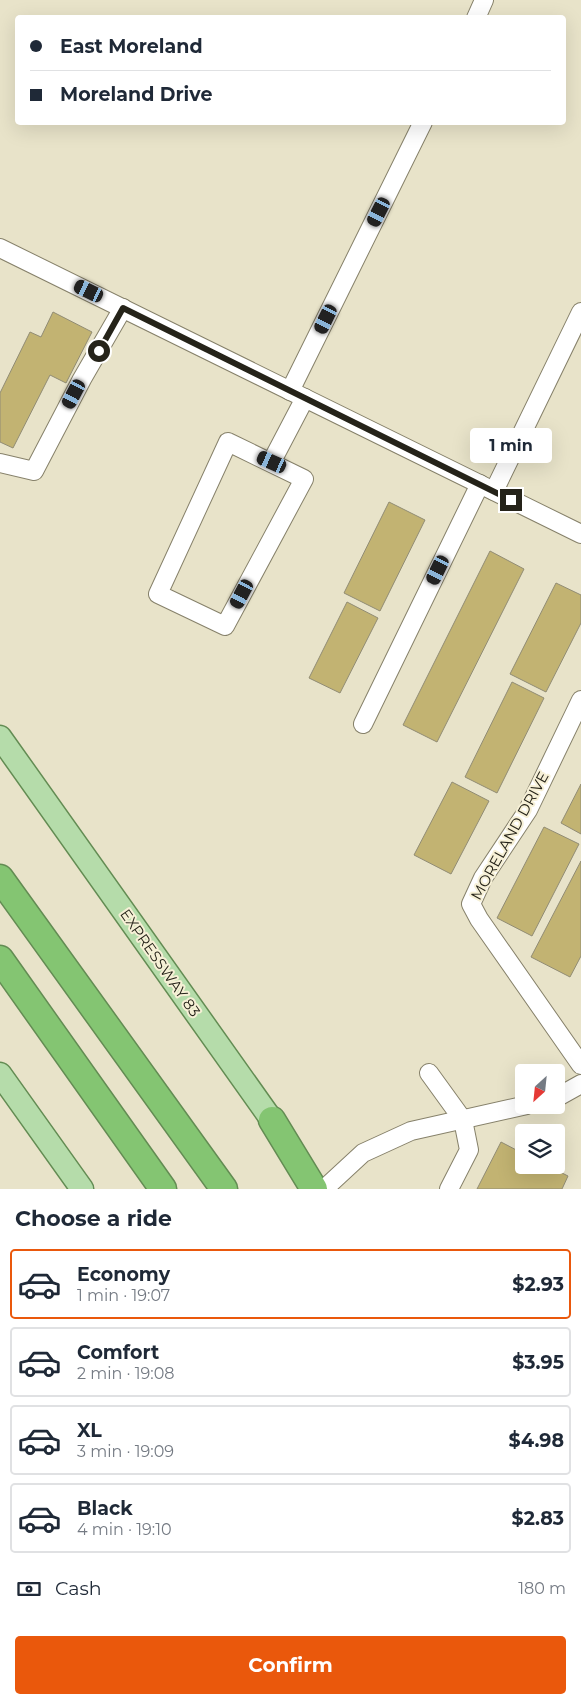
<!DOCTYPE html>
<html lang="en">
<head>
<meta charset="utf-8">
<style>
  :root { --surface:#fff; --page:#f6f6f7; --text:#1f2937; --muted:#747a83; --line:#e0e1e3; --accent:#ea580c }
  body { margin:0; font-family:Montserrat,sans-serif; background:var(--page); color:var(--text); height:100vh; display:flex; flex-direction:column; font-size:19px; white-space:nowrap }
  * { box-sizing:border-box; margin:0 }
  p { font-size:16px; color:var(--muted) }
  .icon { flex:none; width:28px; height:28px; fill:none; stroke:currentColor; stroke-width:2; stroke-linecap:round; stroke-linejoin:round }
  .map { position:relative; height:1189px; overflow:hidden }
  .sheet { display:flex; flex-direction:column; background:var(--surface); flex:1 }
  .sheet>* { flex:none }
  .guide { position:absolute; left:15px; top:15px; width:551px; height:110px; border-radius:5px; box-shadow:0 5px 20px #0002; display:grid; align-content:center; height:110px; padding:0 15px; background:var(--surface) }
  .needle { width:32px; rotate:207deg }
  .tools { position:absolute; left:515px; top:1064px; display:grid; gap:10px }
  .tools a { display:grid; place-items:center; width:50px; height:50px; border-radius:5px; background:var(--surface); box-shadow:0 5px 20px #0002; font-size:25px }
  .end { position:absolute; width:22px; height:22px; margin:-11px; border:6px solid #252319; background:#fff; box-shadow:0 0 0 2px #fff }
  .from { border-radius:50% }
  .bubble { position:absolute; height:35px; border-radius:5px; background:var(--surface); box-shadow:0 5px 20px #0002; font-size:16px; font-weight:700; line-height:35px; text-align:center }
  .car { position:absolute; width:15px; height:30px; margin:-15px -8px; border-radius:6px; box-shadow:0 0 4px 1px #0007; background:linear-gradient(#222 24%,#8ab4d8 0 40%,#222 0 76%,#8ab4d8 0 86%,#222 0) }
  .guide b { display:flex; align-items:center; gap:18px; height:48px; font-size:19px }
  .guide b+b { border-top:1px solid var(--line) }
  .guide i { width:12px; height:12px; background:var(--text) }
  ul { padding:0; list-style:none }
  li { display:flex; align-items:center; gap:15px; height:70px; margin:0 10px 8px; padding:0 5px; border:2px solid var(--line); border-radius:5px }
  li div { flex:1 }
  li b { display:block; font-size:19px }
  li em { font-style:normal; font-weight:700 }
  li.current { border-color:var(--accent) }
  li>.icon { width:45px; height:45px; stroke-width:1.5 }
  h2 { padding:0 15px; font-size:22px; line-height:60px }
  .pay { display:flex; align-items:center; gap:12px; height:55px; padding:0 15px; font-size:19px }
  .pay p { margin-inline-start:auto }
  .cta { display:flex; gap:10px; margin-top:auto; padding:10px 15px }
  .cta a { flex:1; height:58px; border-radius:5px; background:var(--accent); color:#fff; font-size:20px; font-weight:700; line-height:58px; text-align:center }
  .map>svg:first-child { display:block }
  .building { fill:#c2b372; stroke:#918c74 }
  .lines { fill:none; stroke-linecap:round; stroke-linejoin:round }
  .minor-casing { stroke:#86816a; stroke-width:20 }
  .major-casing { stroke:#638c53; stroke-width:25 }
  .highway-casing { stroke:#638c53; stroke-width:29 }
  .minor { stroke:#fff; stroke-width:18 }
  .major { stroke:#b5dcaa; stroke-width:22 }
  .highway { stroke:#84c572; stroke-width:26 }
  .route { stroke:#252319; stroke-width:6 }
  .labels { text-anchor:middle; stroke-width:4; stroke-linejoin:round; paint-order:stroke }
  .street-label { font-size:15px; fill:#252319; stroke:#f6f0d6 }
</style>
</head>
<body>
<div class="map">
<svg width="581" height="1189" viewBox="0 0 581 1189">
  <rect width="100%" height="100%" fill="#e8e3c9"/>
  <g class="building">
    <polygon points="53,312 92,332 66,383 50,375 13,448 0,442 0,393 30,332 41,337"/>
    <polygon points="389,502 425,520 380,611 344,593"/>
    <polygon points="490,551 524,569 437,742 403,725"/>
    <polygon points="556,583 581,595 581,623 546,692 510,674"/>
    <polygon points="347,602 378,618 340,693 309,678"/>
    <polygon points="512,682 544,698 497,793 465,777"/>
    <polygon points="452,782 489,801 451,874 414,855"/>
    <polygon points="581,784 581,834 561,823"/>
    <polygon points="544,827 579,844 532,936 497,918"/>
    <polygon points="581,861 581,956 570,977 531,957"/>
    <polygon points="501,1142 524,1154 524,1165 546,1165 568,1176 562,1189 477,1189"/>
  </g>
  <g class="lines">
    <defs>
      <g id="minor">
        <polyline points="476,18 484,0"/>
        <polyline points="0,248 581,534"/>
        <polyline points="290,391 423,122"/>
        <polygon points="228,442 304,479 225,626 158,594"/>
        <polyline points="272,461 305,398"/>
        <polyline points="0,463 34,471 82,379 123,308"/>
        <polyline points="494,491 581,312"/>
        <polyline points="581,700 528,810 483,878 471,904 479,919 581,1065"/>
        <polyline points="363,724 480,484"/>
        <polyline points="429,1073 463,1120 469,1150 449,1189"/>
        <polyline points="556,1098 581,1084"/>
        <polyline points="324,1189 363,1153 411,1131 527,1105"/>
      </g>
      <g id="major">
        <polyline points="0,737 281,1133"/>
        <polyline points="0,1074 82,1189"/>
      </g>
      <g id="highway">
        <polyline points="0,878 224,1189"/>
        <polyline points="0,959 163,1189"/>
        <polyline points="272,1120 314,1189"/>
      </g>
    </defs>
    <use href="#minor" class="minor-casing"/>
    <use href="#major" class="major-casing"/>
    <use href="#highway" class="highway-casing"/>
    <use href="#minor" class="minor"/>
    <use href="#major" class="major"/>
    <use href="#highway" class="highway"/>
  </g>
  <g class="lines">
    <polyline class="route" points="99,351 123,308 511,500"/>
  </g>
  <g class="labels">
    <g class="street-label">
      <text transform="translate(510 836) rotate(-61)" y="5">MORELAND DRIVE</text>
      <text transform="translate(160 963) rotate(55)" y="5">EXPRESSWAY 83</text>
    </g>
  </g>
</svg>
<div class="tools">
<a><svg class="needle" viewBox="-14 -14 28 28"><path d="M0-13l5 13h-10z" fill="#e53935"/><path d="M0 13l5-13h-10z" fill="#747a83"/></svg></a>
<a><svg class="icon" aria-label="layers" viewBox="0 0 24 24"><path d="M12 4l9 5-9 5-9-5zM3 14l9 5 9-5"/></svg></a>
</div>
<i class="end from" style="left:99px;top:351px"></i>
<i class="end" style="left:511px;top:500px"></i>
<div class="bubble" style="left:470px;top:428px;width:82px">1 min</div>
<i class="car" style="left:379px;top:212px;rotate:207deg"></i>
<i class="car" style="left:89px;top:291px;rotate:296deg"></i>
<i class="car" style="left:326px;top:319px;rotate:206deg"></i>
<i class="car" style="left:74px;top:394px;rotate:208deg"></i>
<i class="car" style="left:272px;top:462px;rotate:294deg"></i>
<i class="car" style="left:438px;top:570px;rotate:206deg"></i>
<i class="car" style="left:242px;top:594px;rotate:208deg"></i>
<div class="guide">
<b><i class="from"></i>East Moreland</b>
<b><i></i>Moreland Drive</b>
</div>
</div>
<section class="sheet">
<h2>Choose a ride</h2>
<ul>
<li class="current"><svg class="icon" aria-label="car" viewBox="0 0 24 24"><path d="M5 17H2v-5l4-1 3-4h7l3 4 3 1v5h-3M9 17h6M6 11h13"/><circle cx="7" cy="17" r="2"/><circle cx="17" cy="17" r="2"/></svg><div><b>Economy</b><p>1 min · 19:07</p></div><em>$2.93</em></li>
<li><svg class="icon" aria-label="car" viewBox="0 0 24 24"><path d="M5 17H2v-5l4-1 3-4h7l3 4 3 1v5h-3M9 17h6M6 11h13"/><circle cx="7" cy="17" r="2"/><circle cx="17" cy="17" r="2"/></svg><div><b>Comfort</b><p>2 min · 19:08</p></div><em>$3.95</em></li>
<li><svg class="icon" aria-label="car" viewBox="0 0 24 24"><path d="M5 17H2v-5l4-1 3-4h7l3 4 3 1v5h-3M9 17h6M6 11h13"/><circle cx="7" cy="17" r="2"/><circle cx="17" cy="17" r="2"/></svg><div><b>XL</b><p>3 min · 19:09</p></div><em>$4.98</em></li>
<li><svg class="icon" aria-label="car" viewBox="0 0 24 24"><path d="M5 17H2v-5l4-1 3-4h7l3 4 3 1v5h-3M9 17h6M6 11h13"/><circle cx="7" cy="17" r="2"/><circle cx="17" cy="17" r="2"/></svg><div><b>Black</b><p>4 min · 19:10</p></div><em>$2.83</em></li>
</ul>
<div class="pay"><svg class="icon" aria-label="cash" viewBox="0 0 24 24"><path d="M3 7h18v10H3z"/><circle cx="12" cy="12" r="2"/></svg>Cash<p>180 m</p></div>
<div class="cta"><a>Confirm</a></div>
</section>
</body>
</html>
